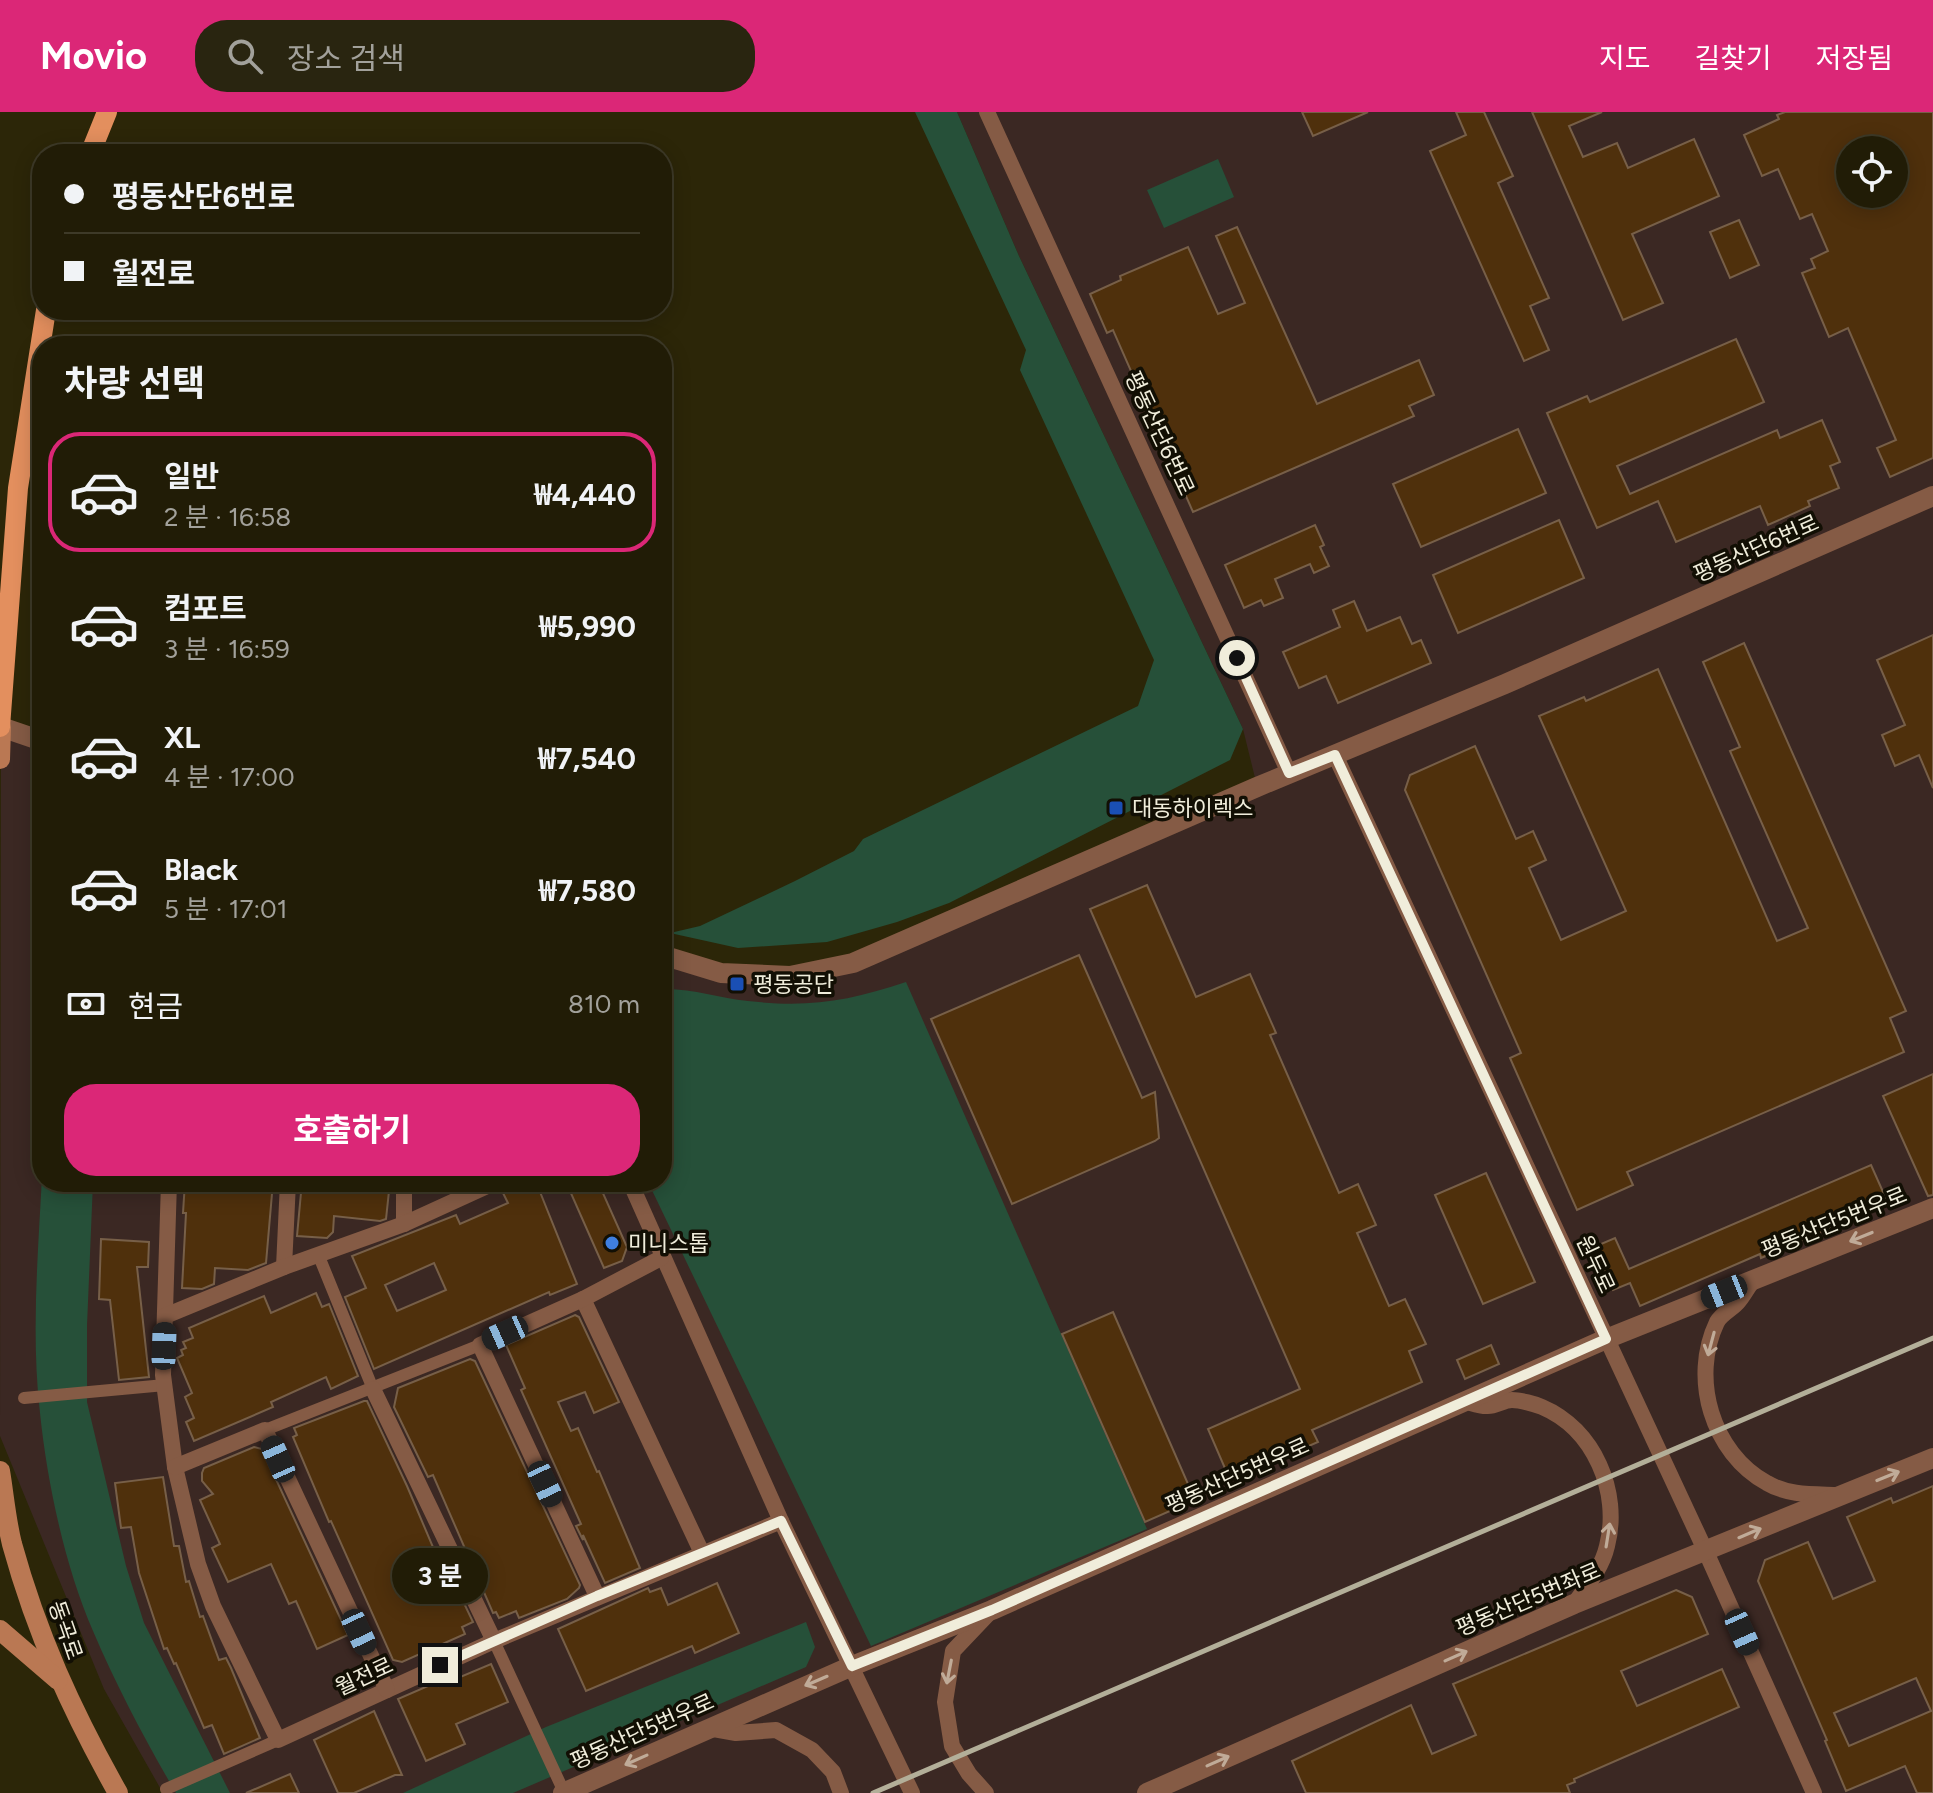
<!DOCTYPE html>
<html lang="ko">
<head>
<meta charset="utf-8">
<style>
  :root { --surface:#211c06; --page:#292510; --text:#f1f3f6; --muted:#a2a19b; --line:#3e3a28; --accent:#db2777 }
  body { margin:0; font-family:Figtree,"Noto Sans KR",sans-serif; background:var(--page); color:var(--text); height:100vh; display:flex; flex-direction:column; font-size:30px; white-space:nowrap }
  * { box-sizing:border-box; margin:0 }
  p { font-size:26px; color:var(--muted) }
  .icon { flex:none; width:44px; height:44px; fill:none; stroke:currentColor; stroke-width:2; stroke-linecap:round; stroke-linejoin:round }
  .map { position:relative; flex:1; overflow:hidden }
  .sheet { position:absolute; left:32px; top:224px; width:640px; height:856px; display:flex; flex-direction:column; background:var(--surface); border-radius:32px; box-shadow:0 4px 20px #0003,0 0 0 2px var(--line) }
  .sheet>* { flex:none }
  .hud { position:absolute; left:32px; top:32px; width:640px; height:176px; border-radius:32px; box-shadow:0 4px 20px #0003,0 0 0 2px var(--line); display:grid; align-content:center; height:176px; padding:0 32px; background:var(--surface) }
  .tools { position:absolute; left:1836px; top:24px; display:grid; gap:16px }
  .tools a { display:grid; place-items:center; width:72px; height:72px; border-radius:50%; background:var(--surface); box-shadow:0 4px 20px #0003,0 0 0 2px var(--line); font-size:40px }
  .end { position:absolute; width:36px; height:36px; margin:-18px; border:10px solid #f0eddb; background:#111; box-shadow:0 0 0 4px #111 }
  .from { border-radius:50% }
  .bubble { position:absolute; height:56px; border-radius:28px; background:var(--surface); box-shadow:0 4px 20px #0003,0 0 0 2px var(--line); font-size:26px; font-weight:700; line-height:56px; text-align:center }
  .car { position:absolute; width:24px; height:48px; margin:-24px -12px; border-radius:10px; box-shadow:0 0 6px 2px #0007; background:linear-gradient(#222 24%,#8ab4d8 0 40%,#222 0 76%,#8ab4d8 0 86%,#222 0) }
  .hud b { display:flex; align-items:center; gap:28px; height:76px; font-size:30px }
  .hud b+b { border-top:2px solid var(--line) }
  .hud i { width:20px; height:20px; background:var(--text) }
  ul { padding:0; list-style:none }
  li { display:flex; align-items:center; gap:24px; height:120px; margin:0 16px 12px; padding:0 16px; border:4px solid transparent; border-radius:32px }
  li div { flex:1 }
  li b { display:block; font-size:30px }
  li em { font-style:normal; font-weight:700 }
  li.selected { border-color:var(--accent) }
  li>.icon { width:72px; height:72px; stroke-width:1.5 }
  h2 { padding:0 32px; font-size:36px; line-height:96px }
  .pay { display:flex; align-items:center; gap:20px; height:88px; padding:0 32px; font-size:30px }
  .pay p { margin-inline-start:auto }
  .primary-button { display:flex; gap:16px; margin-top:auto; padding:16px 32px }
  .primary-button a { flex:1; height:92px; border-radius:32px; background:var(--accent); color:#fff; font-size:32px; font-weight:700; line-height:92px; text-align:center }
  header { display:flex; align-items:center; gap:48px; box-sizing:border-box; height:112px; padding:0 40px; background:var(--accent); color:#fff }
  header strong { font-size:38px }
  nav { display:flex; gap:44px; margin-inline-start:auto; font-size:28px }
  .search { width:560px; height:72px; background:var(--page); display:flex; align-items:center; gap:20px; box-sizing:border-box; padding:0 28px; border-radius:32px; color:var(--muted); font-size:30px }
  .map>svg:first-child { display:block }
  .industrial { fill:#3b2823; fill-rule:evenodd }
  .green { fill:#265039 }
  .building { fill:#4f300c; stroke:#775f48; stroke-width:2; fill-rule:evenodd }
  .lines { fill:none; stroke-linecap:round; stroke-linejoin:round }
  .pedestrian { stroke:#855b45; stroke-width:12 }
  .minor { stroke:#855b45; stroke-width:16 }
  .tertiary { stroke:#855b45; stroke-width:20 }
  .secondary { stroke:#ba7853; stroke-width:20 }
  .primary { stroke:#e38f5e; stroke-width:20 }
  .rail { stroke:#b3af99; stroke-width:5 }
  .oneway { stroke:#c0ab98 }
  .route { stroke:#f0eddb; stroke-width:10 }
  .transit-dot { fill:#1a4fb4; stroke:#120f04; stroke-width:3 }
  .shop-dot { fill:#3f7fe0; stroke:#120f04; stroke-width:3 }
  .labels { text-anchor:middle; stroke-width:7; stroke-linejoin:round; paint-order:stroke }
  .street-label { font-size:22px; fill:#f0eddb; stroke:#120f04 }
  .poi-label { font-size:22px; fill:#f0eddb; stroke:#120f04; text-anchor:start }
</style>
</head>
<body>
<header>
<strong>Movio</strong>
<div class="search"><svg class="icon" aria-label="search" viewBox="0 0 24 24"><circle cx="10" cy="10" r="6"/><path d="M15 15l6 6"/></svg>장소 검색</div>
<nav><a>지도</a><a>길찾기</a><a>저장됨</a></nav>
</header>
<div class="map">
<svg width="1933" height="1681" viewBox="0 0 1933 1681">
  <rect width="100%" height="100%" fill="#2c2608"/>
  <path class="industrial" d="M957,0H1933V1681H163L104,1577L0,1324L1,615L42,629V1070H662V843L721,861L853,851L1257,674L1243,617L1019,144ZM1850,38H1894V82H1850Z"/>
  <g class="green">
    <polygon points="915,0 957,0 1019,144 1243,617 1230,648 949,791 897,810 827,830 738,836 670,821 700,814 795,769 854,739 863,727 1138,594 1154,548 1020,258 1026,238"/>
    <polygon points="1218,47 1234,85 1164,116 1147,78"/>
    <path d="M906,870L1147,1417L871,1534L648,1070H662V877C691,876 719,886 748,889C809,896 849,889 906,870Z"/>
    <path d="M42,1064V1070H93L87,1214V1290L126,1454L144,1511L230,1681H176C146,1630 116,1573 93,1519C65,1455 47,1370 40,1301C31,1222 38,1143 42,1064Z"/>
    <polygon points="806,1510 815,1535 806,1555 513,1681 403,1681 546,1615"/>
  </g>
  <g class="building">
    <polygon points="1302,0 1368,0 1313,24"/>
    <polygon points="1456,0 1484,0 1513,64 1498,71 1549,186 1530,194 1549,238 1524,249 1430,39 1466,23"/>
    <polygon points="1532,0 1602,0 1569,14 1583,45 1617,31 1628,56 1694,27 1719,84 1632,122 1663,191 1623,208"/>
    <path d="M1785,0H1933V346L1890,365L1877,336L1896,328L1848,216L1829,225L1802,161L1815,156L1811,147L1828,139L1812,102L1800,107L1778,57L1762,64L1744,23L1779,7L1777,3ZM1850,38H1894V82H1850Z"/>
    <polygon points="1739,108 1759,153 1730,166 1710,120"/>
    <polygon points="1237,115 1317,292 1419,248 1434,283 1409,294 1414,304 1193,400 1113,218 1107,221 1090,182 1121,168 1120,164 1188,135 1218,202 1245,191 1216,124"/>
    <polygon points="1736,227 1764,290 1617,354 1630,382 1777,318 1780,326 1822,308 1840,350 1830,354 1839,376 1808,389 1810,394 1768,413 1760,394 1676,430 1658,389 1597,416 1547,301 1587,284 1590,290"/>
    <polygon points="1518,317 1546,381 1421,435 1393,372"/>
    <polygon points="1559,408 1584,466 1458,521 1433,463"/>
    <polygon points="1315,413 1324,433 1320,435 1329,454 1314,461 1310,452 1275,467 1283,486 1264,494 1261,488 1244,496 1225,453"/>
    <polygon points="1354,489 1367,519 1400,505 1412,532 1421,528 1431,551 1338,591 1326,564 1299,576 1283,540 1340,515 1333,498"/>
    <polygon points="1933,523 1933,676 1919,643 1895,654 1882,623 1905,613 1877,548"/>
    <polygon points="1744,531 1906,899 1890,906 1904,940 1627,1060 1633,1073 1577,1098 1510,946 1521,941 1405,678 1410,663 1475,634 1516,727 1533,719 1546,748 1529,756 1561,828 1626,799 1539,604 1584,585 1586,589 1658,557 1777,829 1808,816 1730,639 1740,635 1703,550"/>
    <polygon points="1147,773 1196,885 1250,862 1276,921 1270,923 1339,1081 1358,1072 1376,1113 1357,1121 1389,1194 1405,1187 1426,1232 1409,1239 1422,1270 1312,1318 1318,1330 1230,1368 1208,1317 1300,1277 1090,797"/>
    <polygon points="1079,843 1142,986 1155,980 1159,1026 1155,1029 1012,1092 931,907"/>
    <polygon points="1933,962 1933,1083 1928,1084 1883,984"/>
    <polygon points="1871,1053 1888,1091 1761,1146 1760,1142 1640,1194 1630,1171 1613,1178 1594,1135 1615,1126 1629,1157"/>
    <polygon points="1486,1061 1535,1170 1483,1192 1435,1083"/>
    <polygon points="185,1070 273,1070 266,1151 248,1158 215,1156 214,1172 202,1177 182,1176 186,1101 183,1101"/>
    <polygon points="302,1070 339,1070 339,1078 389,1079 386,1107 380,1109 334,1104 333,1120 327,1126 297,1124"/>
    <path d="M521,1070H536L577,1172L550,1183L549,1180L374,1257L345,1185L366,1176L352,1144L456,1103L460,1112L508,1091L502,1079ZM434,1151L446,1178L397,1199L385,1173Z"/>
    <polygon points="566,1070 598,1070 627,1135 622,1149 604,1156"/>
    <polygon points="101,1127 149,1130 148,1155 137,1155 149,1265 119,1268 110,1188 99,1187"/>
    <polygon points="316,1181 322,1195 329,1192 358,1264 331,1277 326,1265 271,1290 273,1295 194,1329 186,1310 194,1306 185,1285 192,1281 177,1246 183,1243 181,1238 186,1236 183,1230 193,1226 189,1216 264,1184 271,1201"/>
    <polygon points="1113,1200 1195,1388 1145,1410 1062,1222"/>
    <polygon points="575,1203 579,1205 619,1290 594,1301 585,1280 558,1290 571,1319 578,1316 597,1360 599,1359 640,1456 605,1471 583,1423 583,1428 576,1414 581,1412 521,1278 525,1276 506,1233"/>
    <polygon points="1491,1233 1499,1252 1465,1267 1457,1248"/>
    <polygon points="470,1247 475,1249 580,1473 579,1476 567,1487 519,1506 516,1499 499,1506 496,1500 493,1501 433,1363 428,1365 394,1295 398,1276"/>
    <polygon points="364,1289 367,1289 407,1374 455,1487 461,1485 473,1510 462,1515 465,1522 402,1550 393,1548 331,1409 329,1410 293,1325 297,1323 294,1316"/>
    <polygon points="254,1335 262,1337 348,1523 317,1537 296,1489 289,1492 271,1452 228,1470 212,1436 220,1432 200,1388 213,1382 202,1369 202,1361 204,1356"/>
    <polygon points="163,1365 174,1434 179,1434 186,1470 189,1469 200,1505 203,1504 219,1548 226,1546 231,1556 260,1626 224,1642 212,1613 204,1616 176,1551 174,1552 167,1536 164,1537 139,1461 131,1415 121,1416 115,1371"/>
    <path d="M1933,1374V1681H1917L1905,1654L1846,1679L1825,1629L1827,1628L1758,1469L1765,1448L1808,1430L1833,1487L1875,1469L1847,1405L1891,1386L1893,1391ZM1916,1566L1931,1599L1849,1634L1834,1601Z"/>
    <polygon points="717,1471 739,1521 695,1541 692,1534 586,1579 558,1517 648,1476 650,1480 661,1476 668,1493"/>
    <polygon points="1676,1478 1692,1485 1708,1522 1621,1559 1637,1594 1722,1557 1739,1595 1574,1667 1575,1670 1567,1673 1570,1681 1306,1681 1292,1649 1411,1593 1432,1642 1476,1623 1453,1572"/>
    <polygon points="491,1552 508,1590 456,1612 465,1632 426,1649 398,1587 437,1570 439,1574"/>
    <polygon points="374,1599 402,1663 395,1663 354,1681 338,1681 314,1628"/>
    <polygon points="290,1662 299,1681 246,1681"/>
  </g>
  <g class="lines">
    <g class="pedestrian">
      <polyline points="318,1142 373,1277"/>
      <polyline points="24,1286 165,1273"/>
      <polyline points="265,1318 480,1233"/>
      <polyline points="494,1529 564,1680"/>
      <polyline points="166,1677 278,1628"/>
    </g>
    <g class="minor">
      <polyline points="987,0 1289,661"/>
      <polyline points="1335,643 1706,1440 1814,1681"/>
      <polyline points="169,1070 163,1263 175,1355 198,1452 213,1494 278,1628 494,1529 781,1409"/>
      <polyline points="630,1070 781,1409 912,1681"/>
      <polyline points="404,1112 404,1070"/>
      <polyline points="284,1155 288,1070"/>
      <path d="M1753,1169C1748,1175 1744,1183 1739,1189C1733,1197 1722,1201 1717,1210C1690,1266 1712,1341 1767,1371C1789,1384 1814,1382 1839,1383"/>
      <polyline points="583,1187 702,1441"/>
      <polyline points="165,1204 284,1155 404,1112 496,1070"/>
      <polyline points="373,1277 494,1529"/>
      <path d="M1464,1289C1472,1291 1481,1295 1488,1294C1496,1294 1504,1288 1512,1288C1520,1288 1535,1292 1542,1295C1594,1317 1621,1380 1607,1434C1602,1456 1587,1474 1574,1492"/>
      <polyline points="175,1355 265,1318 387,1578"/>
      <polyline points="597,1484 480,1233 583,1187 661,1146"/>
      <polyline points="708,1616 736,1621 776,1618 812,1638 833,1660 841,1681"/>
      <polyline points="986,1681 969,1662 952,1634 945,1590 953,1539 991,1499"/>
    </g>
    <g class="tertiary">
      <polyline points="1,615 42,629"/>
      <polyline points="662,843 721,861 790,864 853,851 1257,675 1505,572 1933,384"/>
      <polyline points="563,1681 852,1554 992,1498 1606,1227 1933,1096"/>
      <polyline points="1147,1681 1574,1492 1933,1346"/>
    </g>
    <g class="secondary">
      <polyline points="0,647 1,615"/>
      <path d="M0,1359C4,1383 6,1408 12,1432C37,1523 72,1599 118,1681"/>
      <polyline points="0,1518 58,1568"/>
    </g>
    <g class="primary">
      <polyline points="90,42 107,0"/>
      <polyline points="0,615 18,376 46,198"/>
    </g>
    <polyline class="rail" points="873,1681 1933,1226"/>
  </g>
  <defs><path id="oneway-shaft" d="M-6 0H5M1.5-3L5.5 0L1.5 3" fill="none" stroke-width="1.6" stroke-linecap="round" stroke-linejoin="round" transform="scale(2)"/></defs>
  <g class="oneway">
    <use href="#oneway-shaft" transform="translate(1861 1125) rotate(158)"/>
    <use href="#oneway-shaft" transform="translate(1711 1232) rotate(105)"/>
    <use href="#oneway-shaft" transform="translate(1888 1364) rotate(-22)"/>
    <use href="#oneway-shaft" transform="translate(1750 1421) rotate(-23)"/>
    <use href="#oneway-shaft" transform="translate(1608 1423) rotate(-81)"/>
    <use href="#oneway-shaft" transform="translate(1456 1544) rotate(-24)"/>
    <use href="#oneway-shaft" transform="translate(949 1560) rotate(101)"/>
    <use href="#oneway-shaft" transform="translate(816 1569) rotate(157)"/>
    <use href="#oneway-shaft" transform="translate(636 1648) rotate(156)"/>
    <use href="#oneway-shaft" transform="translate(1218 1649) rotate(-24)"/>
  </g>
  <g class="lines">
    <polyline class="route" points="440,1553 597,1484 781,1409 852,1554 992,1498 1606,1227 1335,643 1289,661 1237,546"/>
  </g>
  <g class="transit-dot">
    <rect x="1108" y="688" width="16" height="16" rx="4"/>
    <rect x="729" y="864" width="16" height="16" rx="4"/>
  </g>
  <circle class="shop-dot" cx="612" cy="1131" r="8"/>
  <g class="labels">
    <g class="street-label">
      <text transform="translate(1160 321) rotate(65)" y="8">평동산단6번로</text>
      <text transform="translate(1756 436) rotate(-24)" y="8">평동산단6번로</text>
      <text transform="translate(1834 1110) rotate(-22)" y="8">평동산단5번우로</text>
      <text transform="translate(1596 1152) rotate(65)" y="8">원두로</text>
      <text transform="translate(1237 1363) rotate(-24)" y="8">평동산단5번우로</text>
      <text transform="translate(1528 1487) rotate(-23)" y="8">평동산단5번좌로</text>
      <text transform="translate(66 1518) rotate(71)" y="8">동곡로</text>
      <text transform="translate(364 1564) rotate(-25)" y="8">월전로</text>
      <text transform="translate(642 1619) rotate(-24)" y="8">평동산단5번우로</text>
    </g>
    <g class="poi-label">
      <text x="1132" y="704">대동하이렉스</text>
      <text x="753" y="880">평동공단</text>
      <text x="628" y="1139">미니스톱</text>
    </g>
  </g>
</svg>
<div class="tools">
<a><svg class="icon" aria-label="locate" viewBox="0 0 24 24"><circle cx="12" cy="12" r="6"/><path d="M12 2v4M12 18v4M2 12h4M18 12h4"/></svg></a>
</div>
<i class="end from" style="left:1237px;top:546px"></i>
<i class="end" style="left:440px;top:1553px"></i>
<div class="bubble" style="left:392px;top:1436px;width:96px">3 분</div>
<i class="car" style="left:1724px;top:1180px;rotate:248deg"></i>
<i class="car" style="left:505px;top:1221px;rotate:246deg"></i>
<i class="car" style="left:164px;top:1234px;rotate:2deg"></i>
<i class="car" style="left:278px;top:1347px;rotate:336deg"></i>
<i class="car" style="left:545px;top:1372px;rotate:155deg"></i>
<i class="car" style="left:359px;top:1520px;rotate:155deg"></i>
<i class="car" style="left:1742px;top:1520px;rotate:156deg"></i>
<div class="hud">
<b><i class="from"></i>평동산단6번로</b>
<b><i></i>월전로</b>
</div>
<section class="sheet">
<h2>차량 선택</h2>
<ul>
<li class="selected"><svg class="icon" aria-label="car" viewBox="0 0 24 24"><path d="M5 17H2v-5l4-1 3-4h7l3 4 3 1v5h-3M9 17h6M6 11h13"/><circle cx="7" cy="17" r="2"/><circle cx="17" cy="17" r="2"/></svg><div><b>일반</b><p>2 분 · 16:58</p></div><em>₩4,440</em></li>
<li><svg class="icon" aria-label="car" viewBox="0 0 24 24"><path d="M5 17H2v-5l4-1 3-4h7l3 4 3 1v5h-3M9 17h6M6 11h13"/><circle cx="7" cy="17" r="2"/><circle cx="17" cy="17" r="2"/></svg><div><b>컴포트</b><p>3 분 · 16:59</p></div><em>₩5,990</em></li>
<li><svg class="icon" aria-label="car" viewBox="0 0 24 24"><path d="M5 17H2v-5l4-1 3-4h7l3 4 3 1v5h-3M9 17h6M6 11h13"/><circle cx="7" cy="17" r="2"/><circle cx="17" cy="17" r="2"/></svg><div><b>XL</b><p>4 분 · 17:00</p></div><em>₩7,540</em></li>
<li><svg class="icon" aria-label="car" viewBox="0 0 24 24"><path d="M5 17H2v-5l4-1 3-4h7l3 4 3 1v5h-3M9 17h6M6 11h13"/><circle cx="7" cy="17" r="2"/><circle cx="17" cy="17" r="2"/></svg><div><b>Black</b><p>5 분 · 17:01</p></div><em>₩7,580</em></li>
</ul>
<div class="pay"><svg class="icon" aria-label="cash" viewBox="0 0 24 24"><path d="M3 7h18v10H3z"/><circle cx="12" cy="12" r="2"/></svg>현금<p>810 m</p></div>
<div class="primary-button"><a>호출하기</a></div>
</section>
</div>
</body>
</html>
